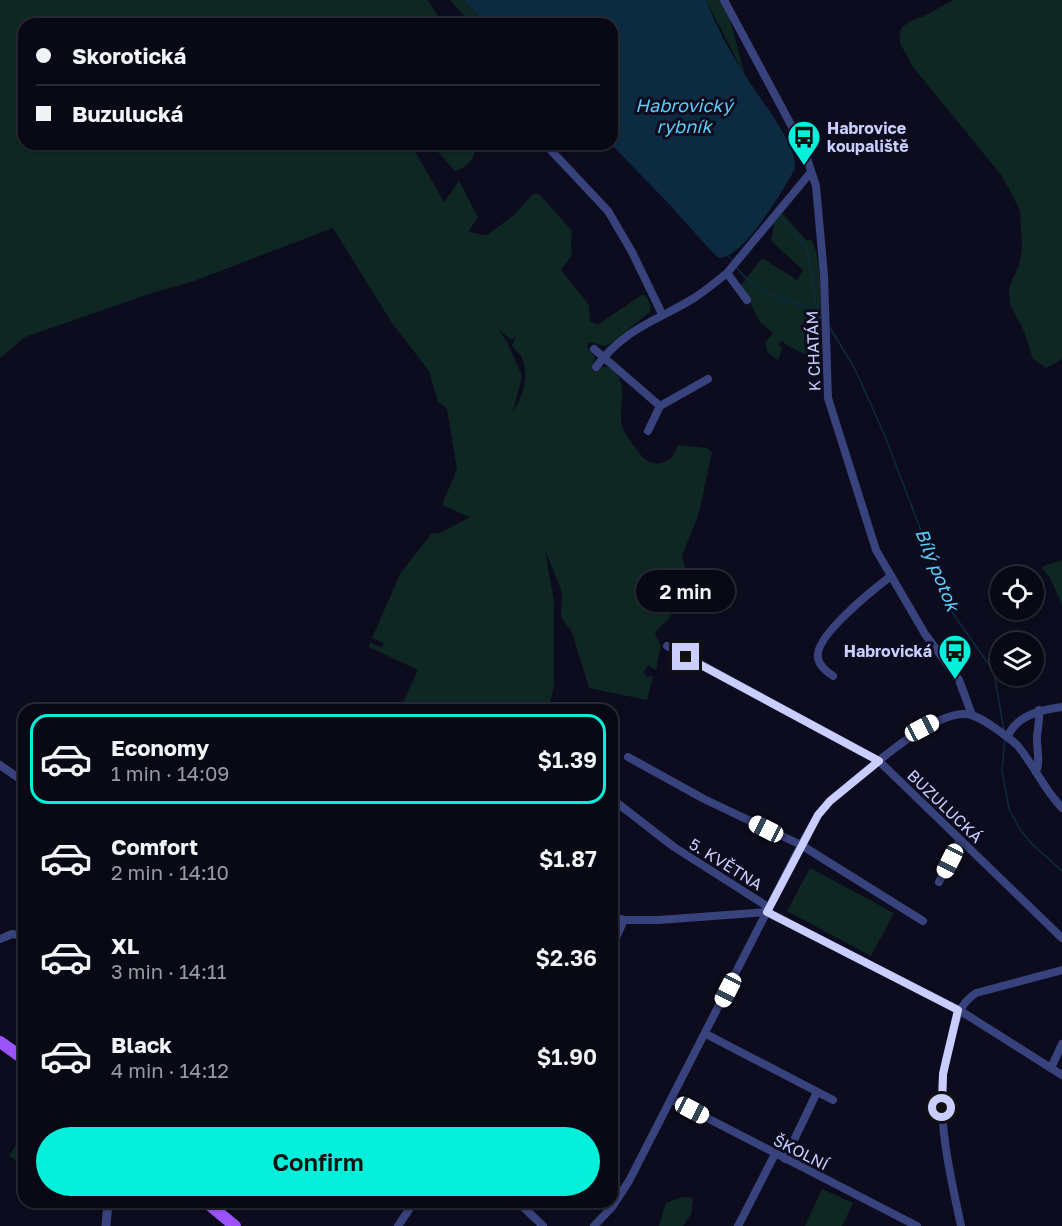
<!DOCTYPE html>
<html lang="en">
<head>
<meta charset="utf-8">
<style>
  :root { --surface:#090916; --page:#12121f; --text:#f1f3f6; --muted:#999aa1; --line:#292a35; --accent:#04f0da }
  body { margin:0; font-family:"Golos Text",sans-serif; background:var(--page); color:var(--text); height:100vh; display:flex; flex-direction:column; font-size:22px; white-space:nowrap }
  * { box-sizing:border-box; margin:0 }
  p { font-size:20px; color:var(--muted) }
  .icon { flex:none; width:33px; height:33px; fill:none; stroke:currentColor; stroke-width:2; stroke-linecap:round; stroke-linejoin:round }
  .map { position:relative; flex:1; overflow:hidden }
  .side { position:absolute; left:18px; top:704px; width:600px; height:504px; display:flex; flex-direction:column; background:var(--surface); border-radius:18px; box-shadow:0 2px 4px #0004,0 0 0 2px var(--line) }
  .side>* { flex:none }
  .guide { position:absolute; left:18px; top:18px; width:600px; height:132px; border-radius:18px; box-shadow:0 2px 4px #0004,0 0 0 2px var(--line); display:grid; align-content:center; height:132px; padding:0 18px; background:var(--surface) }
  .tools { position:absolute; left:990px; top:566px; display:grid; gap:12px }
  .tools a { display:grid; place-items:center; width:54px; height:54px; border-radius:50%; background:var(--surface); box-shadow:0 2px 4px #0004,0 0 0 2px var(--line); font-size:30px }
  .end { position:absolute; width:27px; height:27px; margin:-14px; border:8px solid #cacefe; background:#111; box-shadow:0 0 0 3px #111 }
  .from { border-radius:50% }
  .bubble { position:absolute; height:42px; border-radius:21px; background:var(--surface); box-shadow:0 2px 4px #0004,0 0 0 2px var(--line); font-size:20px; font-weight:600; line-height:42px; text-align:center }
  .car { position:absolute; width:18px; height:36px; margin:-18px -9px; border-radius:8px; box-shadow:0 0 4px 2px #0007; background:linear-gradient(#fff 24%,#345 0 40%,#fff 0 76%,#345 0 86%,#fff 0) }
  .guide b { display:flex; align-items:center; gap:21px; height:57px; font-size:22px }
  .guide b+b { border-top:2px solid var(--line) }
  .guide i { width:15px; height:15px; background:var(--text) }
  ul { padding:10px 0 0; list-style:none }
  li { display:flex; align-items:center; gap:18px; height:90px; margin:0 12px 9px; padding:0 6px; border:3px solid transparent; border-radius:18px }
  li div { flex:1 }
  li b { display:block; font-size:22px }
  li em { font-style:normal; font-weight:600 }
  li.on { border-color:var(--accent) }
  li>.icon { width:54px; height:54px; stroke-width:1.5 }
  .action { display:flex; gap:12px; margin-top:auto; padding:12px 18px }
  .action a { flex:1; height:69px; border-radius:36px; background:var(--accent); color:#111; font-size:24px; font-weight:600; line-height:69px; text-align:center }
  .map>svg:first-child { display:block }
  .green { fill:#0f2722; fill-rule:evenodd }
  .water { fill:#0c2b41 }
  .lines { fill:none; stroke-linecap:round; stroke-linejoin:round }
  .stream { stroke:#0c2b41; stroke-width:1.5 }
  .minor { stroke:#38427c; stroke-width:8 }
  .tertiary { stroke:#38427c; stroke-width:9 }
  .primary { stroke:#9c53fc; stroke-width:12 }
  .route { stroke:#cacefe; stroke-width:8 }
  .labels { text-anchor:middle; stroke-width:6; stroke-linejoin:round; paint-order:stroke }
  .poi-label { font-size:16px; font-weight:bold; fill:#cacefe; stroke:#0c0c1e; text-anchor:start }
  .street-label { font-size:16px; fill:#cacefe; stroke:#0c0c1e }
  .water-label { font-size:18px; font-style:italic; fill:#59d0fc; stroke:#0c0c1e }
</style>
</head>
<body>
<div class="map">
<svg width="1062" height="1226" viewBox="0 0 1062 1226">
  <rect width="100%" height="100%" fill="#0c0c1e"/>
  <g class="green">
    <path d="M0,0H428L443,24H24V144H411L444,202L459,181L478,217L468,232L487,235L514,215L533,194H539L572,231L571,242L572,255L561,270L589,305L590,321L595,324H599L643,294C648,297 652,306 650,312L610,344L604,346L589,342L587,347L595,357L591,369L595,372L601,367H608C632,381 617,405 622,427C623,432 642,458 646,460C651,463 658,465 664,462C673,459 675,453 678,445L706,448L712,452L699,513L682,556L685,568L684,576L675,592L674,607L670,618L657,630L655,634L661,645L656,670L648,665L644,672L646,677L653,676L647,700L589,688L572,632L561,617L562,592L545,550L554,601V686L548,709H400L418,670L369,647L370,643L382,647L384,643L372,638L400,574L431,534L440,533L470,517L442,505L457,469L447,409L438,402L429,371L392,323L333,228L191,282L155,292L25,337L0,358ZM499,330L510,339L515,338L512,345C514,350 518,351 521,356C531,374 522,397 513,412L522,376L507,342Z"/>
    <polygon points="450,0 464,0 483,20 491,24 471,24"/>
    <polygon points="706,0 725,0 745,76"/>
    <polygon points="954,0 1062,0 1062,359 1046,368 1033,359 1024,331 1010,304 1009,287 1019,265 1022,247 1020,210 1002,176 913,67 900,43 900,33 902,27 909,22 924,16"/>
    <path d="M431,144H474C478,157 467,167 455,171Z"/>
    <path d="M782,213L806,240H811C825,258 820,336 820,362L819,356L813,358L786,345L783,341L778,343L782,349L778,360L768,353L765,343L773,333L760,322L741,285L762,258L797,280L803,270L771,241L774,222Z"/>
    <polygon points="1062,560 1062,605 1050,578 1041,567"/>
    <polygon points="810,868 894,913 871,956 787,911"/>
    <polygon points="24,1132 24,1166 9,1156"/>
    <polygon points="822,1189 853,1203 842,1226 805,1226"/>
    <polygon points="683,1197 693,1198 691,1214 683,1226 659,1226 666,1203"/>
  </g>
  <path class="water" d="M464,0H706C716,26 730,52 745,75C758,97 798,144 795,169C782,191 745,257 719,258L713,253L670,205L611,144L612,24H491L483,20Z"/>
  <g class="lines">
    <g class="stream">
      <polyline points="781,217 807,249 817,310 821,314"/>
      <polyline points="729,256 731,260"/>
      <path d="M737,268C756,294 788,302 817,310"/>
      <polyline points="830,328 854,367 885,436 952,612 992,669 995,678 1004,731"/>
      <polyline points="1005,739 1002,770 1009,809 1021,831 1032,844 1062,871"/>
    </g>
    <g class="minor">
      <polyline points="724,0 804,149 816,186 824,275 828,398 876,550 925,634 959,680 972,715"/>
      <polyline points="545,144 608,211 632,252 662,314"/>
      <polyline points="747,300 727,273 811,172"/>
      <polyline points="594,349 660,406"/>
      <path d="M596,367C625,328 655,322 694,298C705,291 716,282 727,273"/>
      <polyline points="648,431 660,406 708,379"/>
      <polyline points="667,646 879,761 1062,938"/>
      <path d="M833,676C827,672 819,666 818,658C813,637 874,589 891,576"/>
      <path d="M1008,736C1017,715 1041,710 1062,707"/>
      <polyline points="628,757 704,799 801,845 923,921"/>
      <polyline points="0,765 24,782"/>
      <path d="M1036,772C1041,760 1036,748 1037,736C1038,727 1040,719 1039,710"/>
      <polyline points="612,799 674,847 765,905 767,912"/>
      <polyline points="939,882 960,840"/>
      <polyline points="767,912 959,1010 1062,1075"/>
      <polyline points="612,917 624,920 659,920 767,912"/>
      <polyline points="0,939 12,934 24,936"/>
      <polyline points="612,947 624,920"/>
      <polyline points="706,1034 833,1100"/>
      <polyline points="1051,1068 1062,1044"/>
      <polyline points="672,1100 917,1226"/>
      <polyline points="785,1159 817,1092"/>
      <polyline points="518,1202 543,1226"/>
      <polyline points="398,1226 414,1202"/>
      <path d="M594,1226L612,1207L629,1181L801,845L818,815L830,801C859,778 936,705 971,715C983,718 1008,737 1017,745C1034,765 1044,789 1062,808"/>
      <polyline points="738,1226 775,1154"/>
      <path d="M961,1226C951,1178 938,1126 943,1076C944,1064 948,1052 951,1040C956,1020 958,1005 976,993L1062,970"/>
    </g>
    <polyline class="tertiary" points="106,1226 108,1202"/>
    <g class="primary">
      <polyline points="0,1042 24,1059"/>
      <polyline points="206,1202 235,1226"/>
    </g>
  </g>
  <g class="lines">
    <polyline class="route" points="686,657 879,761 830,801 818,815 767,912 958,1010 943,1074 942,1108"/>
  </g>
  <defs>
    <symbol id="bus-pin" viewBox="-11 -11 22 30"><path d="M0 17L-7.5 6A9.5 9.5 0 1 1 7.5 6Z" fill="#04f0da" stroke="#0c0c1e"/><path d="M-5-6H5V4H4V6H2V4H-2V6H-4V4H-5ZM-3.5-4V0h7V-4ZM-3.5 1.2v1.5H-2V1.2ZM2 1.2v1.5H3.5V1.2Z" fill="#111"/></symbol>
  </defs>
  <g fill-rule="evenodd">
    <use href="#bus-pin" x="785" y="118" width="38" height="52"/>
    <use href="#bus-pin" x="936" y="632" width="38" height="52"/>
  </g>
  <g class="labels">
    <g class="poi-label">
      <text x="827" y="134">Habrovice<tspan x="827" dy="18">koupaliště</tspan></text>
      <text x="932" y="657" text-anchor="end">Habrovická</text>
    </g>
    <g class="street-label">
      <text transform="translate(813 351) rotate(-92)" y="6">K CHATÁM</text>
      <text transform="translate(945 806) rotate(44)" y="6">BUZULUCKÁ</text>
      <text transform="translate(726 864) rotate(32)" y="6">5. KVĚTNA</text>
      <text transform="translate(801 1152) rotate(27)" y="6">ŠKOLNÍ</text>
    </g>
    <g class="water-label">
      <text x="684" y="112">Habrovický<tspan x="684" dy="21">rybník</tspan></text>
      <text transform="translate(937 570) rotate(68)" y="6">Bílý potok</text>
    </g>
  </g>
</svg>
<div class="tools">
<a><svg class="icon" aria-label="locate" viewBox="0 0 24 24"><circle cx="12" cy="12" r="6"/><path d="M12 2v4M12 18v4M2 12h4M18 12h4"/></svg></a>
<a><svg class="icon" aria-label="layers" viewBox="0 0 24 24"><path d="M12 4l9 5-9 5-9-5zM3 14l9 5 9-5"/></svg></a>
</div>
<i class="end from" style="left:942px;top:1108px"></i>
<i class="end" style="left:686px;top:657px"></i>
<div class="bubble" style="left:636px;top:570px;width:99px">2 min</div>
<i class="car" style="left:922px;top:728px;rotate:62deg"></i>
<i class="car" style="left:766px;top:829px;rotate:297deg"></i>
<i class="car" style="left:950px;top:861px;rotate:207deg"></i>
<i class="car" style="left:728px;top:990px;rotate:207deg"></i>
<i class="car" style="left:692px;top:1110px;rotate:118deg"></i>
<div class="guide">
<b><i class="from"></i>Skorotická</b>
<b><i></i>Buzulucká</b>
</div>
<section class="side">
<ul>
<li class="on"><svg class="icon" aria-label="car" viewBox="0 0 24 24"><path d="M5 17H2v-5l4-1 3-4h7l3 4 3 1v5h-3M9 17h6M6 11h13"/><circle cx="7" cy="17" r="2"/><circle cx="17" cy="17" r="2"/></svg><div><b>Economy</b><p>1 min · 14:09</p></div><em>$1.39</em></li>
<li><svg class="icon" aria-label="car" viewBox="0 0 24 24"><path d="M5 17H2v-5l4-1 3-4h7l3 4 3 1v5h-3M9 17h6M6 11h13"/><circle cx="7" cy="17" r="2"/><circle cx="17" cy="17" r="2"/></svg><div><b>Comfort</b><p>2 min · 14:10</p></div><em>$1.87</em></li>
<li><svg class="icon" aria-label="car" viewBox="0 0 24 24"><path d="M5 17H2v-5l4-1 3-4h7l3 4 3 1v5h-3M9 17h6M6 11h13"/><circle cx="7" cy="17" r="2"/><circle cx="17" cy="17" r="2"/></svg><div><b>XL</b><p>3 min · 14:11</p></div><em>$2.36</em></li>
<li><svg class="icon" aria-label="car" viewBox="0 0 24 24"><path d="M5 17H2v-5l4-1 3-4h7l3 4 3 1v5h-3M9 17h6M6 11h13"/><circle cx="7" cy="17" r="2"/><circle cx="17" cy="17" r="2"/></svg><div><b>Black</b><p>4 min · 14:12</p></div><em>$1.90</em></li>
</ul>
<div class="action"><a>Confirm</a></div>
</section>
</div>
</body>
</html>
